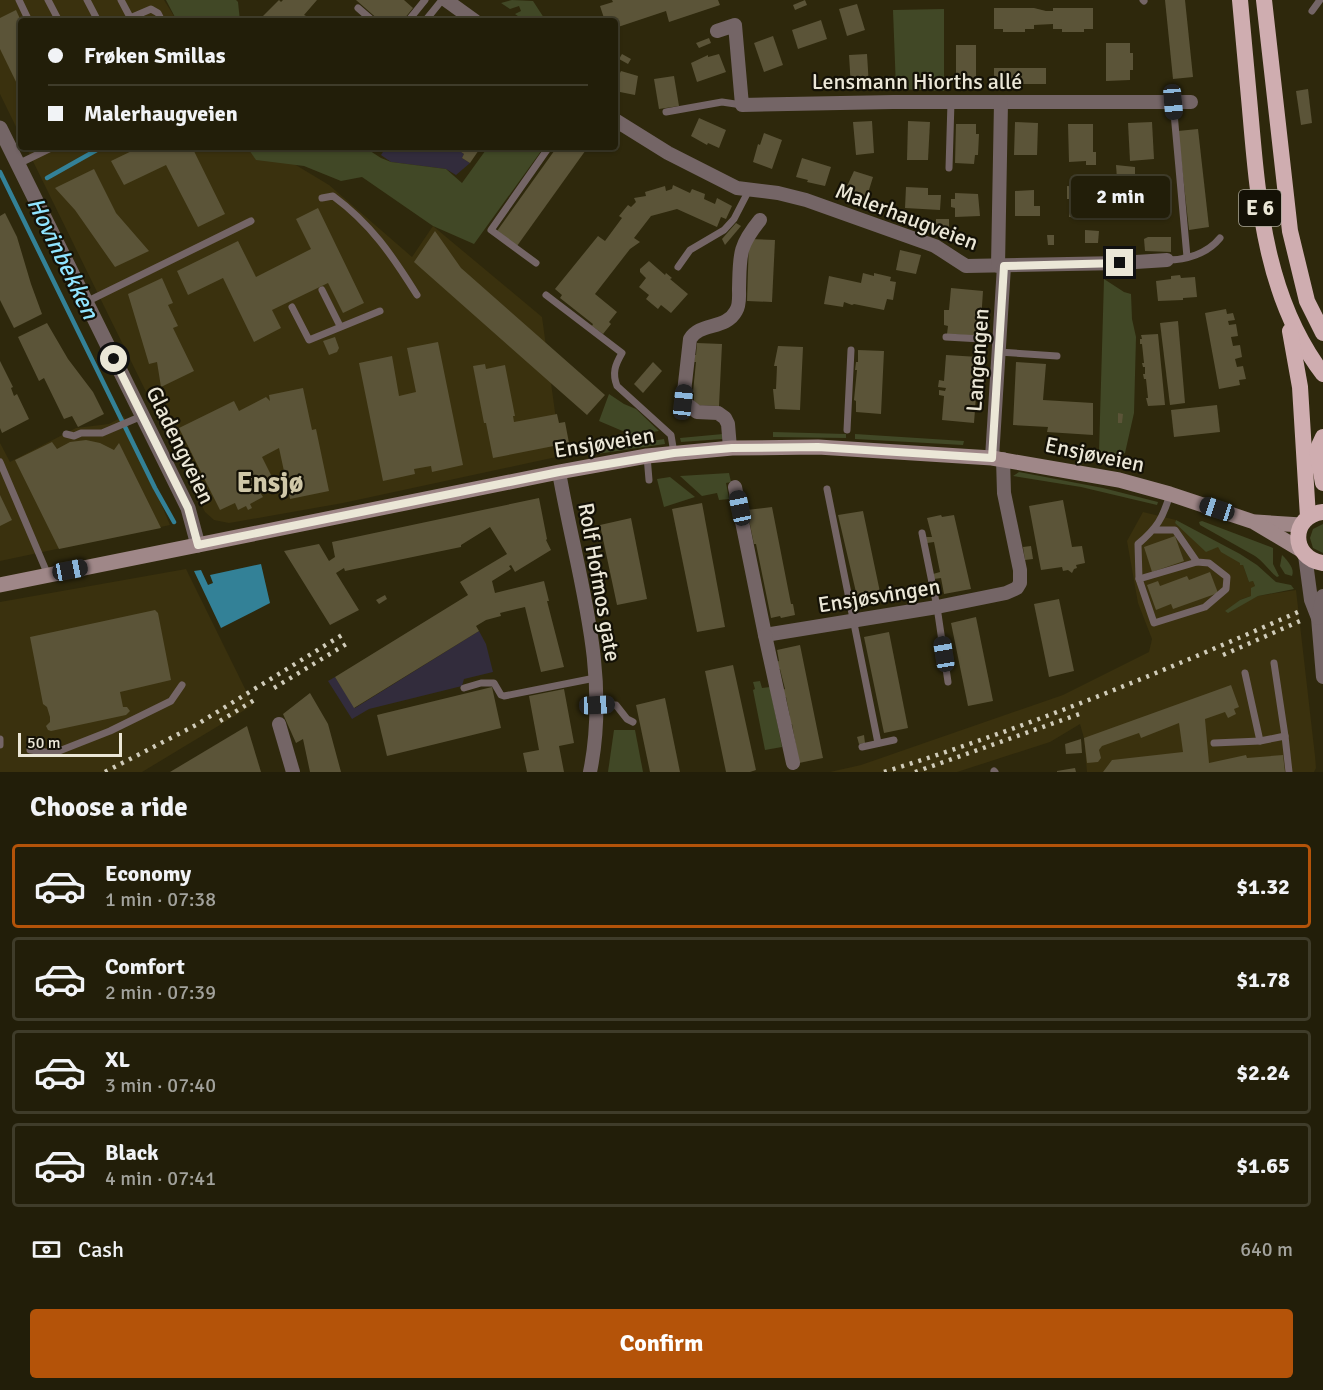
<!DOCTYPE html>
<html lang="en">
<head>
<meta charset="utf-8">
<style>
  :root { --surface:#221e09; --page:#2a2712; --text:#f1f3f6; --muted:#a2a29c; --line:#3f3c2a; --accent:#b45309 }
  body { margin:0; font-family:Signika,sans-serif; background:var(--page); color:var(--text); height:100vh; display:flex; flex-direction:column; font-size:22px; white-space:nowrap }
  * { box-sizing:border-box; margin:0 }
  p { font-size:20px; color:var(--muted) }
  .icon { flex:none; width:33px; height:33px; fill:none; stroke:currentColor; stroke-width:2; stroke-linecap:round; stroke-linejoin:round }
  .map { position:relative; height:772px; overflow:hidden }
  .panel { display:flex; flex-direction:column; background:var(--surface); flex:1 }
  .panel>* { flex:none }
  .guide { position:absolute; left:18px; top:18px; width:600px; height:132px; border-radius:6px; box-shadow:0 2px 4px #0004,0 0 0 2px var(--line); display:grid; align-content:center; height:132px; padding:0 30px; background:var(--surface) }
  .scale { position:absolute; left:18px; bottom:15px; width:104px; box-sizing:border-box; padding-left:6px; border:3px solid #ebe7d7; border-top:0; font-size:16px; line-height:21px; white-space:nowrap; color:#ebe7d7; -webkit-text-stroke:4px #141106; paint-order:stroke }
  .end { position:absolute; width:27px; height:27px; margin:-14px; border:8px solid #ebe7d7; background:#111; box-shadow:0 0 0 3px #111 }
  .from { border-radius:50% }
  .bubble { position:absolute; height:42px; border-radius:6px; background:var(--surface); box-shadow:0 2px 4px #0004,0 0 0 2px var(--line); font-size:20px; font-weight:700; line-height:42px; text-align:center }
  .car { position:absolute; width:18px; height:36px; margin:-18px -9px; border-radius:8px; box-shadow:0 0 4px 2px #0007; background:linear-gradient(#222 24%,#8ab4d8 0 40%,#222 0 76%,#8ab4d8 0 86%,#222 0) }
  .guide b { display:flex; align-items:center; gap:21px; height:57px; font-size:22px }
  .guide b+b { border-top:2px solid var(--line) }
  .guide i { width:15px; height:15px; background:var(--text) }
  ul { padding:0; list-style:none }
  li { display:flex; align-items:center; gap:18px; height:84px; margin:0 12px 9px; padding:0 18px; border:3px solid var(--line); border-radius:6px }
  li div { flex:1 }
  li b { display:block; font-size:22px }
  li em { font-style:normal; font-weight:700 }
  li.selected { border-color:var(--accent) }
  li>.icon { width:54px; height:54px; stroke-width:1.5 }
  h2 { padding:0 30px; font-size:27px; line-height:72px }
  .pay { display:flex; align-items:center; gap:15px; height:66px; padding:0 30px; font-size:22px }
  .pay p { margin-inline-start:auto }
  .cta { display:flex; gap:12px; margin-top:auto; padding:12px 30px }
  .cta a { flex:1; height:69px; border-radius:6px; background:var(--accent); color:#fff; font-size:24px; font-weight:700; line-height:69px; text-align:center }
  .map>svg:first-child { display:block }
  .built { fill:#3a310e }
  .education { fill:#322c3c }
  .green { fill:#414826 }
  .water { fill:#338197 }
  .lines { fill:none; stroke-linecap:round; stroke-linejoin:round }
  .stream { stroke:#338197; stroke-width:4.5 }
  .building { fill:#5b5438 }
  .service { stroke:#746566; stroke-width:7 }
  .minor { stroke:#746566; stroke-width:14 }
  .tertiary { stroke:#746566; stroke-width:15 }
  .secondary { stroke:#9f8788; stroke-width:15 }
  .trunk { stroke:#cfadb0; stroke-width:16 }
  .rail { stroke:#d0ccba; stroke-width:4.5; stroke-dasharray:3 6; stroke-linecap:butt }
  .route { stroke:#ebe7d7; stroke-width:8 }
  .labels { text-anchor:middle; stroke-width:4.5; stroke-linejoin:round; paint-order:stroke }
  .shield { fill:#141106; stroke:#aaa798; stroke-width:1.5 }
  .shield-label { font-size:21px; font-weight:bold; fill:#ebe7d7 }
  .street-label { font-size:22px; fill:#ebe7d7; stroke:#141106 }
  .water-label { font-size:24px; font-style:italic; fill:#90e4ff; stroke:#141106 }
  .district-label { font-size:28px; font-weight:bold; fill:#cfc7a8; stroke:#141106 }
</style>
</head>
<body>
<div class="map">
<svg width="1323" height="772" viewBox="0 0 1323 772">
  <rect width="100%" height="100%" fill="#2e280c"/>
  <g class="built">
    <polygon points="0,0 164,0 177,21 21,21 21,137 0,94"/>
    <polygon points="26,147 266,147 329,185 412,257 433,226 542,317 561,456 343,503 235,522 229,523 214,520 205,512"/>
    <polygon points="124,416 170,525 0,561 0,443 10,462 76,428 109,424"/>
    <polygon points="1143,512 1176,520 1175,523 1218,546 1243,565 1249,582 1253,581 1255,586 1251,596 1240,600 1226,612 1258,596 1296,590 1315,756 1316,768 1314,772 1087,772 1084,738 1080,724 1050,742 957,772 830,772 861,765 1063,695 1149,652 1152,639 1138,603 1127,541"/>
    <polygon points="186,569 253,705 142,772 0,772 0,602"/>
  </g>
  <g class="education">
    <polygon points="386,147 454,147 464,154 462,158 470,163 456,175 446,169 391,162 381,155"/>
    <polygon points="479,631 486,644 493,672 464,679 462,686 369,709 352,719 328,681 335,677 355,708"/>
  </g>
  <g class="green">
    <polygon points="166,0 236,0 238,2 240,21 177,21"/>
    <polygon points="512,0 533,1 546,21 525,21 515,14 521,11 519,6 510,9 501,3"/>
    <polygon points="944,9 944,91 896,89 893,10"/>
    <polygon points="247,147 364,147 381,158 391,162 446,169 462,183 488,147 544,147 474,244 433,226 362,177 341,181 304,166 256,160"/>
    <polygon points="1104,279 1124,292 1131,294 1132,319 1136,337 1134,413 1125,453 1119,456 1099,452"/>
    <polygon points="609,394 624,404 636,409 659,431 632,435 599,421"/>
    <polygon points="773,432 846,434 846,438 773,437"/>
    <polygon points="723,434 723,439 681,442 680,438"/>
    <polygon points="855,434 964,441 963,445 855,439"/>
    <polygon points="664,439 665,444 597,454 597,450"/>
    <polygon points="1019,472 1103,488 1158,502 1157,505 1081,487 1013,476"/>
    <polygon points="729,473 731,482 726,483 729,499 719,500 717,493 702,496 680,476"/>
    <polygon points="670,477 695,497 664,507 657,479"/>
    <polygon points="1176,520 1240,554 1257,565 1276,582 1291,585 1294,589 1258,596 1228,613 1225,611 1240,600 1251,596 1251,588 1255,586 1253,581 1249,582 1243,565 1240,565 1240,563 1221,552 1218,547 1206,552 1175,523"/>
    <path d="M1202,521L1273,548V564L1279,576L1277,577C1269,571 1264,562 1255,556L1200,525L1199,522Z"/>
    <polygon points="1323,524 1323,553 1313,548 1310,538 1313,529"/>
    <path d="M1282,555C1288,561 1295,569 1292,576L1285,574L1280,566Z"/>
    <polygon points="760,681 762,688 770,687 782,747 765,750 753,690 755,689 753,682"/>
    <polygon points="614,730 635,730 643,772 608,772"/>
  </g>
  <polygon class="water" points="261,564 270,603 221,628 194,571 201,570 208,585 213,583 210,575"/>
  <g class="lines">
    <g class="stream">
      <polyline points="0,172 155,488 174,522"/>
      <polyline points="47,178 102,147"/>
    </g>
  </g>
  <g class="building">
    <polygon points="279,0 281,2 283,0 317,0 304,15 306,16 302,21 262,21 260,19"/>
    <polygon points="356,0 404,0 413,8 404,19 402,18 399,21 380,21"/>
    <polygon points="612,0 718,0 720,5 669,22 666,11 615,28 615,21 605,21 600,6 613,2"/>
    <polygon points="805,0 807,5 795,10 793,5"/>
    <polygon points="1165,0 1185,0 1193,77 1173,79"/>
    <polygon points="857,4 865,30 847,36 839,9"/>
    <polygon points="994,8 1034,8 1046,11 1053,11 1053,8 1093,8 1093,29 1084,29 1084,32 1062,32 1062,29 1053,29 1053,24 1034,25 1034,29 1025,29 1025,32 1003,32 1003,29 994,29"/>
    <polygon points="16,10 21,21 21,92 0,49 0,18"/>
    <polygon points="821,20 827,39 798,49 792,30"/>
    <polygon points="773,36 783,65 764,72 754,43"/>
    <polygon points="709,38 711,43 699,48 696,43"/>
    <polygon points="1106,43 1130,43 1130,53 1133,53 1133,70 1130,70 1130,80 1106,81"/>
    <rect x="956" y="45" width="20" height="39"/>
    <polygon points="622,54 631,59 628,64 619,59"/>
    <polygon points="719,54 726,72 697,82 691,63 708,55 708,57"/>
    <polygon points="867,54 869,86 851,88 849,55"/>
    <rect x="994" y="68" width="52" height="16"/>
    <polygon points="621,71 638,76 635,95 615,91 615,72 620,73"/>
    <polygon points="674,76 679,106 659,109 654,79"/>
    <polygon points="1308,89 1312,123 1301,125 1296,91"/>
    <polygon points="699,118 726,130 719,148 708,143 707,145 691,136"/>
    <polygon points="872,121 874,153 856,155 853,122"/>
    <polygon points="908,121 930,122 928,160 907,160"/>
    <polygon points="1015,122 1038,123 1037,155 1014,155"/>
    <polygon points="1152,122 1154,159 1130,161 1128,123"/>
    <polygon points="956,124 976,124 976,134 979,134 978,155 975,155 974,164 955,163"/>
    <polygon points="1068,124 1093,124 1093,152 1096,152 1096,165 1086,165 1086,161 1069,162"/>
    <polygon points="1198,129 1209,227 1189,230 1178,131"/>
    <polygon points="764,133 782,140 772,169 753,162 758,144 760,145"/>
    <polygon points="140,147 192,147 225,214 198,227 166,165 124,185 111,161"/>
    <polygon points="454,147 481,147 470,163 462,158 464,154"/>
    <polygon points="557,147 588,147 517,246 497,231"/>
    <polygon points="802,158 831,167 825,186 807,182 808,180 796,177"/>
    <polygon points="1116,165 1135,167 1135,177 1117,179"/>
    <polygon points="94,169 116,213 149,251 115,267 75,210 55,188"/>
    <polygon points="854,171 873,177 865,203 847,197 849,187 847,186"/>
    <polygon points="673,185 690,193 692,189 705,194 704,199 715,204 717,198 732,206 726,219 721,217 717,227 677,209 651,216 634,238 640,242 630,249 595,294 617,312 609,322 611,324 603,334 592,326 593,324 560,298 562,295 555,289 598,236 605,241 622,218 619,216 628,205 631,207 636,202 634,198 646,196 645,192 665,186 666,191 672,189"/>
    <polygon points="1067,186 1093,187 1093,195 1089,194 1089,218 1069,217 1070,199 1067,199"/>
    <polygon points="906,187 928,188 928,195 941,195 940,210 905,208"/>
    <polygon points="1098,187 1109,187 1109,196 1098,195"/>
    <polygon points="1128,188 1147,188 1146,219 1127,219 1127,204 1125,204"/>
    <polygon points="1034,190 1034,206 1040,206 1040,216 1015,216 1015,191"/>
    <polygon points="955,193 978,194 980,216 955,217 955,208 951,207 951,199 955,199"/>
    <polygon points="318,208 364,303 343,313 328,283 272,310 281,328 254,342 223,278 188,295 177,271 238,241 256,277 311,249 296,219"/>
    <polygon points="5,213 17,237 31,284 42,314 14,328 0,300 0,216"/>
    <polygon points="936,219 949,219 949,233 936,231"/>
    <polygon points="736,223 741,226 725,245 722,239"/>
    <polygon points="1085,230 1099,231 1098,243 1085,243"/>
    <polygon points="435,231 461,268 605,395 587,415 414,262"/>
    <polygon points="1047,235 1054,235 1054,245 1048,245"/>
    <polygon points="1148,237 1171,237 1171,252 1145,251 1144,239"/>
    <polygon points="749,239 775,240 772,302 747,301"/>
    <polygon points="900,250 921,255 916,274 896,270"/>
    <polygon points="649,261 665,275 666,273 672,278 670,279 688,294 671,313 661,305 658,309 646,299 649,295 639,287 646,278 640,272 640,269"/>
    <polygon points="863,273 874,276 874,273 891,277 890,281 896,282 893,300 887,299 884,310 854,304 852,305 844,302 843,307 824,304 829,276 861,283"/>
    <polygon points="1180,275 1181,278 1195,277 1197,297 1183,298 1183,300 1158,301 1156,281 1171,279 1171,276"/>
    <polygon points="162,278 173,303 168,305 178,326 173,328 194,371 161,387 157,362 149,364 128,294"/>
    <polygon points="951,288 983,291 980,336 947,334 948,326 944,325 944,310 949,310"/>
    <polygon points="1226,309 1227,314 1233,313 1235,320 1228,321 1229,325 1236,324 1238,336 1231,337 1233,346 1240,345 1242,357 1235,359 1237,367 1243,366 1246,379 1239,380 1240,385 1219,389 1205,313"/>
    <polygon points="1178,321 1185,403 1170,405 1160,323"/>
    <polygon points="47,323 68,359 93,392 104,414 78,427 72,416 64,419 44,378 39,381 18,337"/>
    <polygon points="1158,334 1165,405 1148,406 1146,398 1148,398 1146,379 1144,379 1143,374 1145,374 1145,367 1143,367 1142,363 1144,363 1142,344 1140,344 1140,339 1142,339 1141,335"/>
    <polygon points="335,337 339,348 337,352 329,355 323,341"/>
    <polygon points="438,342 463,465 432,472 431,466 414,469 415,474 383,481 359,363 392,356 399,396 416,392 407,348"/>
    <polygon points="697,343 722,344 719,406 694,405 694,393 693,392 696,362 694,362 695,355 696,355"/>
    <polygon points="778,346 803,347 800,410 775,409 773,389 776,389 777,366 774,366"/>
    <polygon points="858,350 884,351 881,414 856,412 856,401 854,400 857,370 855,370 856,362 858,362"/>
    <polygon points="946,355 979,357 974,423 942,420 944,396 939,395 939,390 945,391 946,388 938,387 939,380 944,381"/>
    <polygon points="0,361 13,387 11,388 14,396 17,394 29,419 2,433 0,428"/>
    <polygon points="653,362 662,371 643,393 634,384"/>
    <polygon points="1016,362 1046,364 1043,400 1093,403 1093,435 1047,432 1048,427 1013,425"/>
    <polygon points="485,364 486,369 505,365 515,416 513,416 514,422 557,414 559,423 565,422 569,443 493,458 486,423 484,423 473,366"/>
    <polygon points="303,388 312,430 316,429 329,491 290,499 279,448 262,457 275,483 259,491 263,497 250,504 252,508 248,510 246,506 238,510 235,503 220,510 179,428 234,401 239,411 266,397 270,401 269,395"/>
    <polygon points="1217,405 1220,432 1174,437 1171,410"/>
    <polygon points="1118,413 1123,414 1122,423 1118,423"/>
    <polygon points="86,440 100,443 114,450 119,443 161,528 59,549 15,460 52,442 57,449 70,442"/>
    <polygon points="0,495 12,520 0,526"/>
    <polygon points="539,498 547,539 546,540 551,550 515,572 511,565 509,566 511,569 492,581 495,593 544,581 549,601 547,601 564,667 541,672 525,607 500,613 501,616 486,620 476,626 479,631 354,708 335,677 468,595 460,582 507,554 490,527 461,545 461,547 345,571 344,568 336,573 359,610 330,625 284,551 319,544 329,561 335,557 332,542"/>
    <polygon points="1063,500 1072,547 1082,546 1085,563 1076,565 1077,568 1074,569 1072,573 1068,570 1063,571 1062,567 1041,570 1029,506"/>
    <polygon points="702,503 725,627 697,632 672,509"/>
    <polygon points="772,507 791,604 793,604 795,615 781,618 780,616 771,618 756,544 754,544 747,510"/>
    <polygon points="863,511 880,592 882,591 884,602 869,605 869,603 859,605 838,515"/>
    <polygon points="941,515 942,517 954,515 971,589 944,594 941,578 934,579 933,574 940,572 934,542 927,543 926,537 932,537 927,518"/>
    <polygon points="631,518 647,599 617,605 600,525"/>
    <polygon points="1175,536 1184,561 1152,572 1144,547"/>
    <polygon points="1031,546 1033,559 1025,560 1023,547"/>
    <polygon points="1210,572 1218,593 1173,609 1171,604 1156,610 1147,585 1158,581 1160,586 1187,576 1189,580"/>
    <polygon points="385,595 387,599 379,604 376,600"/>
    <polygon points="1059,599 1074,671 1049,677 1034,604"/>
    <polygon points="155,610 158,613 171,680 120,692 123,707 127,707 130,711 126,715 51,731 48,730 46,726 50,722 50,717 47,707 43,704 30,637"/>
    <polygon points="976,617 993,701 968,706 951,623"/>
    <polygon points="889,632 908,728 884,733 864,637"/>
    <polygon points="800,645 823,758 799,763 792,724 789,725 787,717 790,717 786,697 783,697 782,690 785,689 780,669 778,669 776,662 779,661 777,650"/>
    <polygon points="733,665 756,770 750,772 726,772 705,671"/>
    <polygon points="1231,685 1239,707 1234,709 1236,714 1228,718 1225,712 1205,719 1209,763 1246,755 1247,758 1283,755 1285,772 1103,772 1112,760 1183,752 1179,723 1141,738 1139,733 1102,746 1099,750 1101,758 1098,762 1087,763 1084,738"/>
    <polygon points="492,687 501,728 387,756 377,715"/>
    <polygon points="564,689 574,743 559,746 564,772 527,772 523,753 539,750 529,696"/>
    <polygon points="310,693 328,724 341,772 310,772 303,739 296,743 283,714"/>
    <polygon points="665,698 680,772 650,772 636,705"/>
    <polygon points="247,726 261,772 170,772"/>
    <polygon points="864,735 865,743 859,744 857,737"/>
    <polygon points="1081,739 1082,753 1066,754 1065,744"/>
    <polygon points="1075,768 1076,772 1057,772 1057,771"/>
  </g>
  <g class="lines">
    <g class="service">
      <polyline points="19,0 29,21"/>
      <polyline points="48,0 59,21"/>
      <polyline points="87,0 98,21"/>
      <polyline points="121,0 130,17"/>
      <polyline points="1143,0 1144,1"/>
      <polyline points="358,8 373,21"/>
      <polyline points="1312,11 1320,0"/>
      <polyline points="123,21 151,9 158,13 162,21"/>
      <polyline points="408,21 425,0"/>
      <polyline points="425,21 442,0"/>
      <polyline points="1173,102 1187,257"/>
      <polyline points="666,112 722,102 742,105"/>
      <polyline points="18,164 53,147"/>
      <polyline points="949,168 951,102"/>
      <path d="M322,198L333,196C371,224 392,255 417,295"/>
      <path d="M1167,260C1186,260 1207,254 1220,238"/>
      <polyline points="536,263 491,230 549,147"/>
      <polyline points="678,267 690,250 724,230 734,219 749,190"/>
      <polyline points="322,290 340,326"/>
      <path d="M546,295L622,353C615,365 612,373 617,386L671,435L674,453"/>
      <polyline points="86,302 251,221"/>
      <polyline points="292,307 309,340 380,311"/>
      <polyline points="946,337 999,340"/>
      <polyline points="999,352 1057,356"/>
      <polyline points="847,430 851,350"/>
      <polyline points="66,434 74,436 81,433 102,433 142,416"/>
      <polyline points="647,456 649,480"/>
      <polyline points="0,462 48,575"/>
      <polyline points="827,489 878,743"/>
      <path d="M1155,530H1175L1197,562L1209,563L1227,577L1226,589L1205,607L1154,623L1139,579L1138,544C1157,528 1163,518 1170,494"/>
      <polyline points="922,533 937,607 948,682"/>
      <polyline points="1139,579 1197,562"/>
      <polyline points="1274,663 1285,736"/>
      <polyline points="1245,673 1260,741"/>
      <polyline points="464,688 481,683 494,683 501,695 504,696 595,678"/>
      <polyline points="597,705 616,705 627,719 633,722"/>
      <polyline points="0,739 0,745"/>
      <polyline points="1214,743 1260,741 1285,736 1289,772"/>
      <polyline points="862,747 894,740"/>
      <polyline points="30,750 54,753 110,731 171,701 182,685"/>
      <polyline points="994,771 995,772"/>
    </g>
    <g class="minor">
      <polyline points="446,0 475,21"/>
      <polyline points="717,31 735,25 742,105 893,102 1191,102"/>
      <polyline points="615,120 668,153 737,188 778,193 806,200 935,246 966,266 1120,263 1167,260"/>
      <polyline points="998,266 1001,102"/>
      <path d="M730,448L728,424L725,418L718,413L697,412L683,401L690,339C700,322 726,330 736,311C740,305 739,296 739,289C740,255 738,247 760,220"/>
      <polyline points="992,458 1004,266"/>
      <path d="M559,472C576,571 611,670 590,772"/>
      <polyline points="735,487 765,635 937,607 1006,593 1017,588 1020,583 1020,570 1004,493 1003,459"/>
      <polyline points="1305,555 1311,600 1318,618 1323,677"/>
      <polyline points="1318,618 1323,596"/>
      <polyline points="765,635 793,763"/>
      <polyline points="279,724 293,772"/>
    </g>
    <polyline class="tertiary" points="0,128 188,508 198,545"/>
    <g class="secondary">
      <polyline points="1256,522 1301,525"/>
      <polyline points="0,585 559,472 647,456 732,448 818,447 992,458 1119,480 1170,494 1254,522 1301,550"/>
    </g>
    <g class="trunk">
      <path d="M1240,0C1243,36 1247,73 1250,109C1258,201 1265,298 1323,374"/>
      <polyline points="1264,0 1290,231 1307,301 1323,333"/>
      <polyline points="1290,331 1300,387 1308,517"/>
      <polyline points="1323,437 1317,450 1323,483"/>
      <path d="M1323,512C1290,516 1290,558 1323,563"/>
    </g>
    <g class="rail">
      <polyline points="1223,655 1300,621"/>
      <polyline points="274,688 348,643"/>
      <polyline points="220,721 256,699"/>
      <polyline points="105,772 196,725 342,635"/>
      <path d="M884,772C1026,728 1163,672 1298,612"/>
      <polyline points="915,772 1082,713"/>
    </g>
  </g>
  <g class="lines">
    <polyline class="route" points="114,359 188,508 198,545 559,472 674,453 732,448 818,447 992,458 1004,266 1120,263"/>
  </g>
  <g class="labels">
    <rect class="shield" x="1239" y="190" width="42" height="36" rx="4.5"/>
    <g class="shield-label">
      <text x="1260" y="215">E 6</text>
    </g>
    <g class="street-label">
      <text x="917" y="89">Lensmann Hiorths allé</text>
      <text transform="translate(907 216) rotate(21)" y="8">Malerhaugveien</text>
      <text transform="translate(977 360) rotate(-86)" y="8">Langengen</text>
      <text transform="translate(604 442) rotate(-9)" y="8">Ensjøveien</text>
      <text transform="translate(181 445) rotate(64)" y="8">Gladengveien</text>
      <text transform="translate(1095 454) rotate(12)" y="8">Ensjøveien</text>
      <text transform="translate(600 582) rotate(80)" y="8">Rolf Hofmos gate</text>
      <text transform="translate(879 595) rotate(-9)" y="8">Ensjøsvingen</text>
    </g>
    <g class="water-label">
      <text transform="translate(63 258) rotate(64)" y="8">Hovinbekken</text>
    </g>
    <g class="district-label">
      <text x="270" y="492">Ensjø</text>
    </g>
  </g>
</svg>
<div class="scale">50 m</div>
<i class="end from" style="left:114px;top:359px"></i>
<i class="end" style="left:1120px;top:263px"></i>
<div class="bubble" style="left:1071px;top:176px;width:99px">2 min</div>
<i class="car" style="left:1173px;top:102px;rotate:175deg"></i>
<i class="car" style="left:683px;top:402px;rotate:6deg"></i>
<i class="car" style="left:740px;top:508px;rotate:348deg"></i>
<i class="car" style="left:1217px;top:509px;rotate:288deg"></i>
<i class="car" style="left:70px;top:570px;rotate:79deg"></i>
<i class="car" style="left:944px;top:654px;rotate:351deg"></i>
<i class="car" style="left:597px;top:705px;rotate:87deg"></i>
<div class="guide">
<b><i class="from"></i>Frøken Smillas</b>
<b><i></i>Malerhaugveien</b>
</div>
</div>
<section class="panel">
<h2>Choose a ride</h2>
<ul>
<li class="selected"><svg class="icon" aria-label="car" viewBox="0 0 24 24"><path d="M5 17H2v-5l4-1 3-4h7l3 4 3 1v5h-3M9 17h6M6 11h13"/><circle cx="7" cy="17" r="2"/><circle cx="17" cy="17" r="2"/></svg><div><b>Economy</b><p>1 min · 07:38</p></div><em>$1.32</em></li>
<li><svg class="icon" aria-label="car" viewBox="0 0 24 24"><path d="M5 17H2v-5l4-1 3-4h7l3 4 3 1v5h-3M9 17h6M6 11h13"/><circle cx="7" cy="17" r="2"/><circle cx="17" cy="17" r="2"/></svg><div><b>Comfort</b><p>2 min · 07:39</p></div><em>$1.78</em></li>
<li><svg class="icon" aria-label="car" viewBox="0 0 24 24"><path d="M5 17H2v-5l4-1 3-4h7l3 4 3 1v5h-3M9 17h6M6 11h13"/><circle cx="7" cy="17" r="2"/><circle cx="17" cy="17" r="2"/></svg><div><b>XL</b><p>3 min · 07:40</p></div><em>$2.24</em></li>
<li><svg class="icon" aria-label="car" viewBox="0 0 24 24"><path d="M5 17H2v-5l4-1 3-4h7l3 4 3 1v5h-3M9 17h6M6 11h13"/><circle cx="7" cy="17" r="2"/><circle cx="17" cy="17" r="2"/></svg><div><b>Black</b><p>4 min · 07:41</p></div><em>$1.65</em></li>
</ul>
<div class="pay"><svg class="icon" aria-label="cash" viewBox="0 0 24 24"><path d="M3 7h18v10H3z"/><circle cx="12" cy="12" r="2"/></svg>Cash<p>640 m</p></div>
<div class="cta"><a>Confirm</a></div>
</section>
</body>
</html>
